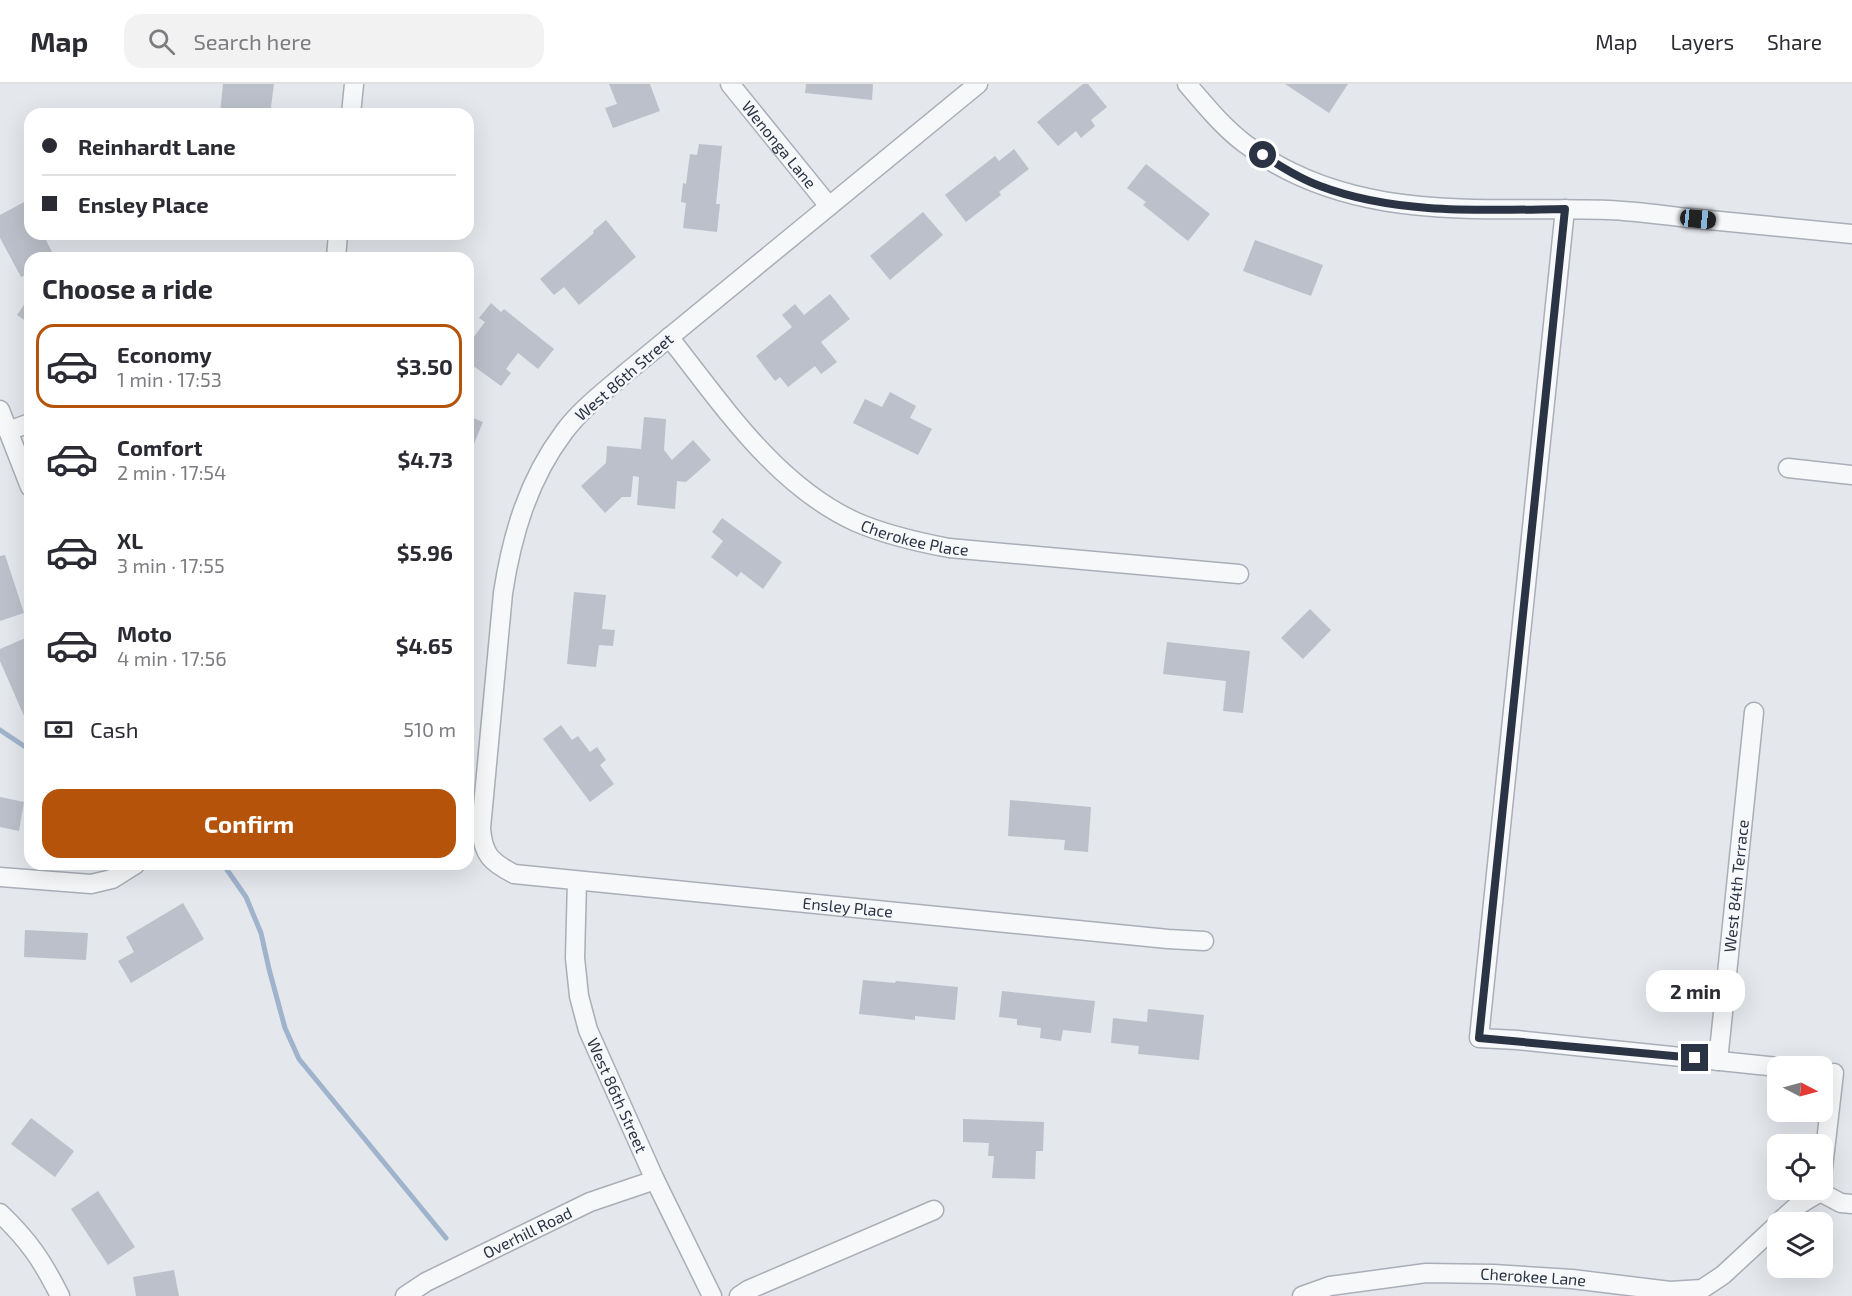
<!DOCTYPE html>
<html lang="en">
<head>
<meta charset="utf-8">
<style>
  :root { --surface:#fff; --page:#f2f2f3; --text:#2b2b33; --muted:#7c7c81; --line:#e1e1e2; --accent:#b45309 }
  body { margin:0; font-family:"Exo 2",sans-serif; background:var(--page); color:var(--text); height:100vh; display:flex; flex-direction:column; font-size:22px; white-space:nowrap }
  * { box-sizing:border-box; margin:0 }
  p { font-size:20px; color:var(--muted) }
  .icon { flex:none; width:33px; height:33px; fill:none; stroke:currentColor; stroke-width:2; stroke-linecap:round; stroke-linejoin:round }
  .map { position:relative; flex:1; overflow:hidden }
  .details { position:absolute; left:24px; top:168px; width:450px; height:618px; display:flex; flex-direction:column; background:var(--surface); border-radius:18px; box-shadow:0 6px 24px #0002 }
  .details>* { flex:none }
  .hud { position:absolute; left:24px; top:24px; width:450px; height:132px; border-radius:18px; box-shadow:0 6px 24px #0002; display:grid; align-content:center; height:132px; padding:0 18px; background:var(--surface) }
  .needle { width:39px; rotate:96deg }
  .fabs { position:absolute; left:1767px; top:972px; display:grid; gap:12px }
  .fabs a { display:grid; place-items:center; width:66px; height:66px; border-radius:12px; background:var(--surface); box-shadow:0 6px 24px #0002; font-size:30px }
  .end { position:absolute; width:27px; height:27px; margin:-14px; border:8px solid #2b3445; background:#fff; box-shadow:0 0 0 3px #fff }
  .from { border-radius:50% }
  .bubble { position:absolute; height:42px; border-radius:18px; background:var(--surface); box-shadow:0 6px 24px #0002; font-size:20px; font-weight:700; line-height:42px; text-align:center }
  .car { position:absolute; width:18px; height:36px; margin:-18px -9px; border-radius:8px; box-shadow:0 0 4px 2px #0007; background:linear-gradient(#222 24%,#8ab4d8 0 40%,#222 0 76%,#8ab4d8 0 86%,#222 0) }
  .hud b { display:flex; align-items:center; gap:21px; height:57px; font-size:22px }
  .hud b+b { border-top:2px solid var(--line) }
  .hud i { width:15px; height:15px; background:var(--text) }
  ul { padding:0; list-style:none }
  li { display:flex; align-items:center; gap:18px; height:84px; margin:0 12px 9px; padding:0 6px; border:3px solid transparent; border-radius:18px }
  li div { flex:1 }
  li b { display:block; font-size:22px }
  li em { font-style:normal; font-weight:700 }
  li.active { border-color:var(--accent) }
  li>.icon { width:54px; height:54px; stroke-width:1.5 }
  h2 { padding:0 18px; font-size:27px; line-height:72px }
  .pay { display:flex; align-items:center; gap:15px; height:66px; padding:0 18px; font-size:22px }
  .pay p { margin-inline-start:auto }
  .action { display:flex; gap:12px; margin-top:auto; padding:12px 18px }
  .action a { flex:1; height:69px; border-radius:18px; background:var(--accent); color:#fff; font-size:24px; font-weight:700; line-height:69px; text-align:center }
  header { display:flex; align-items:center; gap:36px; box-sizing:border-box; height:84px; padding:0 30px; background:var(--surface); border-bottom:2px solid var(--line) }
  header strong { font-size:28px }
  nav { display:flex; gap:33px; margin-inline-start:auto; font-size:21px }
  .search { width:420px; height:54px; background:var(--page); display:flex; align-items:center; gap:15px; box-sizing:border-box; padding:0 21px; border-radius:18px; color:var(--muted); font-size:22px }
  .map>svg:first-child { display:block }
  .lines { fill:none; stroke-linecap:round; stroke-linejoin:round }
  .stream { stroke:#9fb4cc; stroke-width:5 }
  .building { fill:#bbc0ca }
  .minor-casing { stroke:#a9aeb7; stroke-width:21 }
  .minor { stroke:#f7f8fa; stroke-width:18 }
  .route { stroke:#2b3445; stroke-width:8 }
  .labels { text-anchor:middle; stroke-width:5; stroke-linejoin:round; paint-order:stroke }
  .street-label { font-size:16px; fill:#2b3445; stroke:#f4f6f9 }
</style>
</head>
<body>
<header>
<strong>Map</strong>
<div class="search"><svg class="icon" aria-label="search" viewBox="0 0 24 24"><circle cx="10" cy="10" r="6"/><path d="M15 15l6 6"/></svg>Search here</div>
<nav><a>Map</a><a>Layers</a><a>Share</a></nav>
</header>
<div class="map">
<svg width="1852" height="1212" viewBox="0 0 1852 1212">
  <rect width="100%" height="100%" fill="#e4e7ec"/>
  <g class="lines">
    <g class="stream">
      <polyline points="0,646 30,666"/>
      <polyline points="223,780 246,813 261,849 269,885 285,944 299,975 446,1154"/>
    </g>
  </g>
  <g class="building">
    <polygon points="223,0 274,0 270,30 220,30"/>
    <polygon points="609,0 650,0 660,27 613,44 605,24 617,20"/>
    <polygon points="806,0 873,0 872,16 805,9"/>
    <polygon points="1083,0 1088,0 1107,23 1091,36 1095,42 1081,54 1076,47 1058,62 1037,38"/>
    <polygon points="1285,0 1348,0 1329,29"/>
    <polygon points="699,60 722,62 716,120 720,120 717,148 683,144 686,119 681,118 683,99 686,100 690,70 697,71"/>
    <polygon points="1014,65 1029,85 999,108 1001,111 966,138 945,111 995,72 999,77"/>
    <polygon points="1146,80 1210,130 1188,157 1143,121 1146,118 1127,104"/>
    <polygon points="26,117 30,126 30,150 43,150 55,174 30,174 30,189 21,193 0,154 0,131"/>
    <polygon points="923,128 943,151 890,196 870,172"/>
    <polygon points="606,136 636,173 579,221 564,203 554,211 540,195 594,149 593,147"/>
    <polygon points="1255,156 1323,181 1311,212 1243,187"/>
    <polygon points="830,210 850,235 821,258 837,278 821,290 815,282 788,303 780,293 775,297 756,272 792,243 782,231 795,220 804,231"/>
    <polygon points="30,212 30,240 17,231"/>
    <polygon points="491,219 501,228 504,225 554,265 538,285 518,269 506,285 511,289 501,302 468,278 468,250 473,254 485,238 479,234"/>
    <polygon points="890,308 916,322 910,334 932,345 918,371 853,339 865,315 882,323"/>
    <polygon points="468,332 483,338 468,374"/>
    <polygon points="644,333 666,335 664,366 672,376 693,356 711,376 686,398 677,397 675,425 637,421 639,393 633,392 631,413 622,413 605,429 581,402 606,379 607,362 641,365"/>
    <polygon points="722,434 782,478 763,505 741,488 737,493 711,473 723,457 712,448"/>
    <polygon points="5,471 24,529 0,537 0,472"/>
    <polygon points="574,508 606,511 602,545 615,546 613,562 599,561 596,583 567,580"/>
    <polygon points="1310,525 1331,546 1303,575 1281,554"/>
    <polygon points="30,552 30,629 24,632 0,577 0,565"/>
    <polygon points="1167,558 1250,567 1243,629 1223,627 1226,597 1163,590"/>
    <polygon points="561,641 572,656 578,652 590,668 597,663 606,676 600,681 614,700 590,718 543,655"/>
    <polygon points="0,713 24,718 19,747 0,743"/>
    <polygon points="1010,716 1091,723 1088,768 1064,766 1065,756 1008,752"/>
    <polygon points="183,819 204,855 131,899 118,877 134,868 126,853"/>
    <polygon points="25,846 88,849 86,876 24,873"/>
    <polygon points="863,896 895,899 896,897 958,903 955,936 915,932 915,936 859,930"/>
    <polygon points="1002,907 1095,917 1091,949 1063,946 1061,957 1040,954 1041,944 1017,941 1017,935 999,933"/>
    <polygon points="1148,925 1204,931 1199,976 1138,970 1139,962 1111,959 1113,934 1147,938"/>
    <polygon points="31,1034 74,1067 55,1093 11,1060"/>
    <polygon points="963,1035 1044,1038 1043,1067 1036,1067 1035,1095 992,1094 994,1072 988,1072 989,1059 963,1058"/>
    <polygon points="98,1107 135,1163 108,1181 71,1125"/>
    <polygon points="174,1186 179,1212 136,1212 133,1193"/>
  </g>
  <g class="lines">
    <defs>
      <g id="minor">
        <path id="s1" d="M730,0L829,122"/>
        <path id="s2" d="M978,0L627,288C605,307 581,325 564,348C528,396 512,451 503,509L481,744C483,771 491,778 514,790L1168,855L1204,857"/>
        <path d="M1187,0C1205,21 1222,42 1244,59C1351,141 1482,122 1608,126C1635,127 1662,131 1689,134C1743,139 1798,145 1852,150"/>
        <polyline points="351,30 354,0"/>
        <polyline points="1565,125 1479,954 1517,956 1778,983"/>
        <polyline points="336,174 338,150"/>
        <path id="s3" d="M669,253C722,320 775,401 856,438C886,451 917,458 949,464L1239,490"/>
        <polyline points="0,326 30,403"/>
        <polyline points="8,347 30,339"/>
        <polyline points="1788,384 1852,391"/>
        <polyline points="0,793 91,800 112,795 136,780"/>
        <path id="s4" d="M577,797L575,874L579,912L588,946L655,1096L712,1212"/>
        <path id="s5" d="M1718,977L1754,628"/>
        <polyline points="1822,1092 1834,989"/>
        <polyline points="1820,1108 1841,1119 1852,1120"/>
        <path d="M0,1129C29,1157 42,1176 60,1212"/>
        <polyline points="1779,1138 1797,1122 1820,1108"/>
        <path id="s6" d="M405,1212L426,1198L590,1118L655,1096"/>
        <polyline points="739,1212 748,1206 934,1126"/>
        <path id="s7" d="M1302,1212L1330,1202L1426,1189L1493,1190L1572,1195L1670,1207L1702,1205L1723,1191L1778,1140"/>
      </g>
    </defs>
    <use href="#minor" class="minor-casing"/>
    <use href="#minor" class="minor"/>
  </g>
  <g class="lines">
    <path class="route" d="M1263,71C1281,83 1300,95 1320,102C1397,131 1484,126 1565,125L1479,954L1695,974"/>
  </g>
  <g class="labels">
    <g class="street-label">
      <text dy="6" stroke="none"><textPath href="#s1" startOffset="78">Wenonga Lane</textPath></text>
      <text transform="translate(624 293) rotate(-41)" y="6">West 86th Street</text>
      <text dy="6" stroke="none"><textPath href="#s3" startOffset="327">Cherokee Place</textPath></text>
      <text dy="6" stroke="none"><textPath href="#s5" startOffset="176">West 84th Terrace</textPath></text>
      <text dy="6" stroke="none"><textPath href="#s2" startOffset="1347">Ensley Place</textPath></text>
      <text dy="6" stroke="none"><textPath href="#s4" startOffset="222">West 86th Street</textPath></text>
      <text dy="6" stroke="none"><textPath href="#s6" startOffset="138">Overhill Road</textPath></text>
      <text dy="6" stroke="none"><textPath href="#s7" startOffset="234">Cherokee Lane</textPath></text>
    </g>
  </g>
</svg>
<div class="fabs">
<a><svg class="needle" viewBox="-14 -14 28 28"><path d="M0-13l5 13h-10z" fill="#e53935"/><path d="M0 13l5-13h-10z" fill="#7c7c81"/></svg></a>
<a><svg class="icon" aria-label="locate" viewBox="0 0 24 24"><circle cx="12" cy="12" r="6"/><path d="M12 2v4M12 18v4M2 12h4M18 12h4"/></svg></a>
<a><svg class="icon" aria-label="layers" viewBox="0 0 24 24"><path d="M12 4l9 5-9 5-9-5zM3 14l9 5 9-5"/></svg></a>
</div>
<i class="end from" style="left:1263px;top:71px"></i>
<i class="end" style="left:1695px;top:974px"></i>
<div class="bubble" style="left:1646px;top:886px;width:99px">2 min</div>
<i class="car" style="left:1698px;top:135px;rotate:96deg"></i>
<div class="hud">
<b><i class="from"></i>Reinhardt Lane</b>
<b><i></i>Ensley Place</b>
</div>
<section class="details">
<h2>Choose a ride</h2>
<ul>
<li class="active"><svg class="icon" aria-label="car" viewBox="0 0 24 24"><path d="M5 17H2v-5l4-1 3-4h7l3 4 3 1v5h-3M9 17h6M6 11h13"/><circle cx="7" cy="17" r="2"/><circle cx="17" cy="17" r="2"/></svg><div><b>Economy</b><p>1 min · 17:53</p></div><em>$3.50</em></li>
<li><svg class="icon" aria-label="car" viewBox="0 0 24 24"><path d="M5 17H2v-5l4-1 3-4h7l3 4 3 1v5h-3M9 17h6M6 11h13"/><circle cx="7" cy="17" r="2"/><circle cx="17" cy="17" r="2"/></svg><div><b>Comfort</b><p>2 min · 17:54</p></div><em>$4.73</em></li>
<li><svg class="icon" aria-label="car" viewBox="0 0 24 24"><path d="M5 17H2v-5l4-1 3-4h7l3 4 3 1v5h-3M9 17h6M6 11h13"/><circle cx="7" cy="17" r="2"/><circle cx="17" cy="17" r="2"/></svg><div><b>XL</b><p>3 min · 17:55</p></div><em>$5.96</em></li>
<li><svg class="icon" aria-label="car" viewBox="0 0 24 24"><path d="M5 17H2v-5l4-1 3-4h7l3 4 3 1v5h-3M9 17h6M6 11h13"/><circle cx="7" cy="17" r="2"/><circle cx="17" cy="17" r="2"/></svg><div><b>Moto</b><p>4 min · 17:56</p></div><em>$4.65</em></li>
</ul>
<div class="pay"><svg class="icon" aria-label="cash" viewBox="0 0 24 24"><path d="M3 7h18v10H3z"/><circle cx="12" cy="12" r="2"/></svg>Cash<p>510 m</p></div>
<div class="action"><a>Confirm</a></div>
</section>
</div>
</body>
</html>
